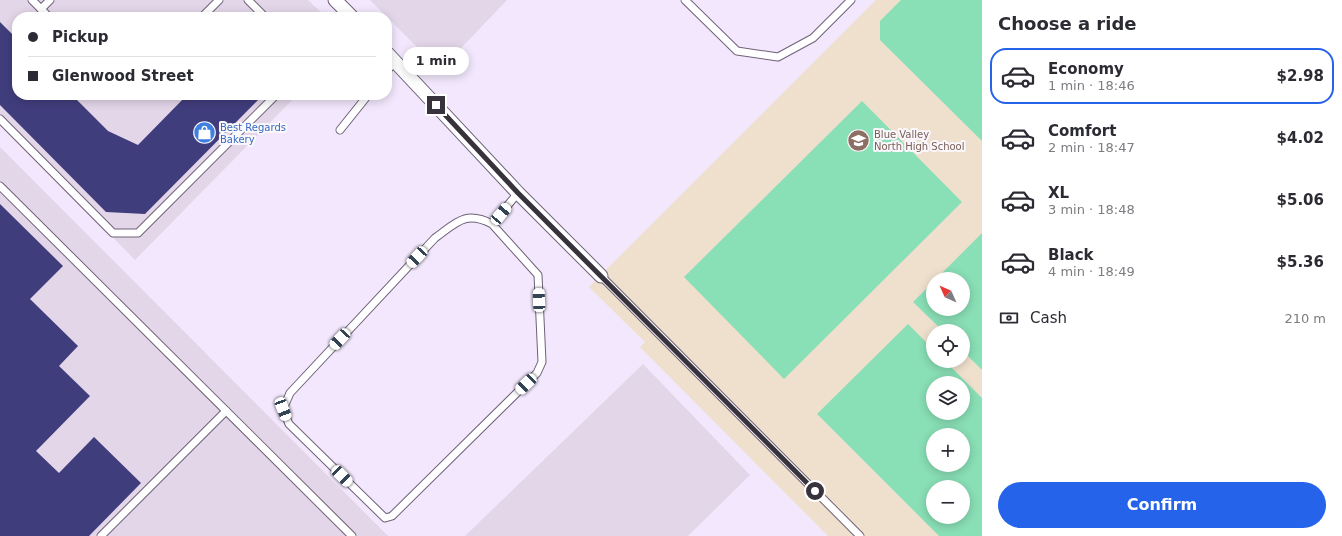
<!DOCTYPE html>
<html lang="en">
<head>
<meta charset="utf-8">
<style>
  :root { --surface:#fff; --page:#f2f2f3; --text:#2b2b33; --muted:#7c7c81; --line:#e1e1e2; --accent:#2563eb }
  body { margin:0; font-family:"DejaVu Sans",sans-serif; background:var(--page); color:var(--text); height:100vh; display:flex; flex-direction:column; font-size:15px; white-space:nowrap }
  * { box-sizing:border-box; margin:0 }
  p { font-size:13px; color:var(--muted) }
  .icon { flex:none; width:22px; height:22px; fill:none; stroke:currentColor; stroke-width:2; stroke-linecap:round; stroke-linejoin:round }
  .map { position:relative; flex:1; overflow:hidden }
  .sheet { display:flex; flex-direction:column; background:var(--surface); width:360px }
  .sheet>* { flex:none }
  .hud { position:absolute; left:12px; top:12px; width:380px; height:88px; border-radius:16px; box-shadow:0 2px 10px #0003; display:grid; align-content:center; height:88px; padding:0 16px; background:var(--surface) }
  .needle { width:26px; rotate:315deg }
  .fabs { position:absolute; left:926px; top:272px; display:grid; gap:8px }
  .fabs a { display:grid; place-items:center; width:44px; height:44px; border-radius:50%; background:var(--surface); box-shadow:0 2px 10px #0003; font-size:20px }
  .end { position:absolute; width:18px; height:18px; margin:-9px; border:5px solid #37323c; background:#fff; box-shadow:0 0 0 2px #fff }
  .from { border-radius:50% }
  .bubble { position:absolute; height:28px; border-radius:14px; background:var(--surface); box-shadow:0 2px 10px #0003; font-size:13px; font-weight:700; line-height:28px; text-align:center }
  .car { position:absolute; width:12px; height:24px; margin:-12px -6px; border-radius:5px; box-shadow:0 0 3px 1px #0007; background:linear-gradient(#fff 24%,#345 0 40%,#fff 0 76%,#345 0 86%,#fff 0) }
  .hud b { display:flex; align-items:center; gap:14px; height:38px; font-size:15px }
  .hud b+b { border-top:1px solid var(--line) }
  .hud i { width:10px; height:10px; background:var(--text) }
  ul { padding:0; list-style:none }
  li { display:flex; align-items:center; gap:12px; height:56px; margin:0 8px 6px; padding:0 8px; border:2px solid transparent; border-radius:16px }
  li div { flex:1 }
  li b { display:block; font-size:15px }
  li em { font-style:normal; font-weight:700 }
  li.selected { border-color:var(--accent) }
  li>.icon { width:36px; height:36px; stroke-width:1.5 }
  h2 { padding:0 16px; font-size:18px; line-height:48px }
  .pay { display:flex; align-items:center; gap:10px; height:44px; padding:0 16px; font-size:15px }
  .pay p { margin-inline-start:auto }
  .action { display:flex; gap:8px; margin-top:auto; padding:8px 16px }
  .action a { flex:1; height:46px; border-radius:24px; background:var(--accent); color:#fff; font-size:16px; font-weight:700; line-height:46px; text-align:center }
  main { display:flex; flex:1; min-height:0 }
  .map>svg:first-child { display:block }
  .commercial { fill:#e3d6e9 }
  .education { fill:#efe0cd; fill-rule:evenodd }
  .grass { fill:#89dfb6; fill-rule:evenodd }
  .building { fill:#403d7d }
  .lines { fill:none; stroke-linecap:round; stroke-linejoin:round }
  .lane-casing { stroke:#6e6178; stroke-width:9 }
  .street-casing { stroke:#6e6178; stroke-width:15 }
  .lane { stroke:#fff; stroke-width:7 }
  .street { stroke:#fff; stroke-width:13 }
  .route { stroke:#37323c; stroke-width:5 }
  .labels { text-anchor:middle; stroke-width:4; stroke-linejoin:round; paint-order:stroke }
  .shop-label { font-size:10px; fill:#366cbe; stroke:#fbf8fd; text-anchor:start }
  .education-label { font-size:10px; fill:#785e54; stroke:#fbf8fd; text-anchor:start }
</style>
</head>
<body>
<main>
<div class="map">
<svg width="982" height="536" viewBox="0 0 982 536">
  <rect width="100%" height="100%" fill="#f2e7fc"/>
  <g class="commercial">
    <polygon points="0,0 308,0 326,17 17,17 17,95 297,95 135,260 0,121"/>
    <polygon points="370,0 507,0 440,70"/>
    <polygon points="0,147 388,536 0,536"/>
    <polygon points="643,364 750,475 688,536 465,536"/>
  </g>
  <path class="education" d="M876,0H982V536H828L640,347L645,342L589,287ZM933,279H963V309H933ZM933,331H963V361H933ZM933,383H963V413H933ZM933,435H963V465H933ZM933,487H963V517H933Z"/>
  <g class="grass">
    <polygon points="901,0 982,0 982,141 880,40 880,21"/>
    <polygon points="862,101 962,202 784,379 684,277"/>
    <polygon points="982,233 982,370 963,351 963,331 943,331 913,302 933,282 933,309 963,309 963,279 936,279"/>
    <path d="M908,324L933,349V361H945L982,398V536H939L817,414ZM933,383H963V413H933ZM933,435H963V465H933ZM933,487H963V517H933Z"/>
  </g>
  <g class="building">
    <polygon points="0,22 17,39 17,95 72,95 108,131 138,145 187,95 263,95 145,214 106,212 0,105"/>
    <polygon points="0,204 63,266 30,299 78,346 59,366 90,396 36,451 59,473 94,437 141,483 89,536 0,536"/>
  </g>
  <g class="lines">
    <defs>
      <g id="lane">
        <polyline points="32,0 49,17"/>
        <polyline points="248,0 265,17"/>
        <polyline points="685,0 737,51 778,57 813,38 851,0"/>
        <polyline points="41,9 50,0"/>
        <polyline points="202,17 219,0"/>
        <polyline points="387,71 395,61"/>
        <polyline points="0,119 113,233 138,233 276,95"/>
        <polyline points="340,130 368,95"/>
        <polyline points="0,186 352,536"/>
        <path d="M492,224L538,275L542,362L537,373L392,516L385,518L289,424L283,409L290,393L435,238C456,223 465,210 492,224L518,193"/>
        <polyline points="601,276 860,536"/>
        <polyline points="101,536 226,411"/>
      </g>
      <g id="street">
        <polyline points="335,0 352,17"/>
        <polyline points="387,53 518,193 601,276"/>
      </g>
    </defs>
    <use href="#lane" class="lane-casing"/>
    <use href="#street" class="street-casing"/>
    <use href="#lane" class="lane"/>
    <use href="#street" class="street"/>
  </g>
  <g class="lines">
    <polyline class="route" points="436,105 518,193 815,491"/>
  </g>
  <defs>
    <symbol id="shop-disc" viewBox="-11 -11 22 22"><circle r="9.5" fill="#3f7fe0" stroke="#fbf8fd"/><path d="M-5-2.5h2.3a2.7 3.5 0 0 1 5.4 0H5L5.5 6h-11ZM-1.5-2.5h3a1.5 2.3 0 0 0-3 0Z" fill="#fff"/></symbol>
    <symbol id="school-disc" viewBox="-11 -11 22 22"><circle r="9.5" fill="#8d6e63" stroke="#fbf8fd"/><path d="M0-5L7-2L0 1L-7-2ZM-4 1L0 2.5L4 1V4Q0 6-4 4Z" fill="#fff"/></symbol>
  </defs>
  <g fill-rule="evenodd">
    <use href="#shop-disc" x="192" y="120" width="25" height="25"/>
    <use href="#school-disc" x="846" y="128" width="25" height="25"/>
  </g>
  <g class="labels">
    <g class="shop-label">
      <text x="220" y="131">Best Regards<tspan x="220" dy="12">Bakery</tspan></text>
    </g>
    <g class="education-label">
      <text x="874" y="138">Blue Valley<tspan x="874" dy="12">North High School</tspan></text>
    </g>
  </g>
</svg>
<div class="fabs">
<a><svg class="needle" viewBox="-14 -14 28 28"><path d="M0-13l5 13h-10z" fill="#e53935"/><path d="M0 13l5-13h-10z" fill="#7c7c81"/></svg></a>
<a><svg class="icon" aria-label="locate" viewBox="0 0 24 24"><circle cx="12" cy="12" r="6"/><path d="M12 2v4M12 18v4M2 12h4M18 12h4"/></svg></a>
<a><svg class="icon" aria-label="layers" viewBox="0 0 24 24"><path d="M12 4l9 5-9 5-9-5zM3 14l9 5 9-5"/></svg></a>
<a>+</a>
<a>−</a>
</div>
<i class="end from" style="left:815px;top:491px"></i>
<i class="end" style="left:436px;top:105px"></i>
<div class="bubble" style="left:403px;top:47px;width:66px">1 min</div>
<i class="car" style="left:501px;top:214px;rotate:40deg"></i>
<i class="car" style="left:417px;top:257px;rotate:223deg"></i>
<i class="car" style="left:539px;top:300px;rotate:358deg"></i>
<i class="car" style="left:340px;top:339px;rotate:223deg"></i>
<i class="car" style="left:526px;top:384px;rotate:226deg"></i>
<i class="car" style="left:283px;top:409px;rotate:159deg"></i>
<i class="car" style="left:342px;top:476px;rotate:135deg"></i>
<div class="hud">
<b><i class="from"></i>Pickup</b>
<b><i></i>Glenwood Street</b>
</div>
</div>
<section class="sheet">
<h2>Choose a ride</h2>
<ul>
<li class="selected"><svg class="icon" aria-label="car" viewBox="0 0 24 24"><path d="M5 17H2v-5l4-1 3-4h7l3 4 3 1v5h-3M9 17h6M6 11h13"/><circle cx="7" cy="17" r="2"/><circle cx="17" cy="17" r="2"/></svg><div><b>Economy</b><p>1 min · 18:46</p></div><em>$2.98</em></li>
<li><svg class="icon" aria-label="car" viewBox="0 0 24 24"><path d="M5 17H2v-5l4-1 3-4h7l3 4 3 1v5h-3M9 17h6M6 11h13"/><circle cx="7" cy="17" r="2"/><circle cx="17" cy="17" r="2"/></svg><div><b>Comfort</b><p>2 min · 18:47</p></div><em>$4.02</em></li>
<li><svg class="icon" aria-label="car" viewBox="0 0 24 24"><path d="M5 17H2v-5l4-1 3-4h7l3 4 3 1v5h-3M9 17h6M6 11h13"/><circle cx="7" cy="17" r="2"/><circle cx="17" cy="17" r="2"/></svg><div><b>XL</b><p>3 min · 18:48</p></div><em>$5.06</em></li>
<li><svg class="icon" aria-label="car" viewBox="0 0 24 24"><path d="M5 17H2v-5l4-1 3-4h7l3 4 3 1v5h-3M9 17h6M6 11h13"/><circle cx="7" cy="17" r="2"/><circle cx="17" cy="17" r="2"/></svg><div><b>Black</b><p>4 min · 18:49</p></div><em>$5.36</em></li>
</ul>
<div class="pay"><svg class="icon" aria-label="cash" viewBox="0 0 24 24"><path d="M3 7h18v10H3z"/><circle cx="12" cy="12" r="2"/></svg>Cash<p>210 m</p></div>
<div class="action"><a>Confirm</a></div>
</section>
</main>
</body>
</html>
